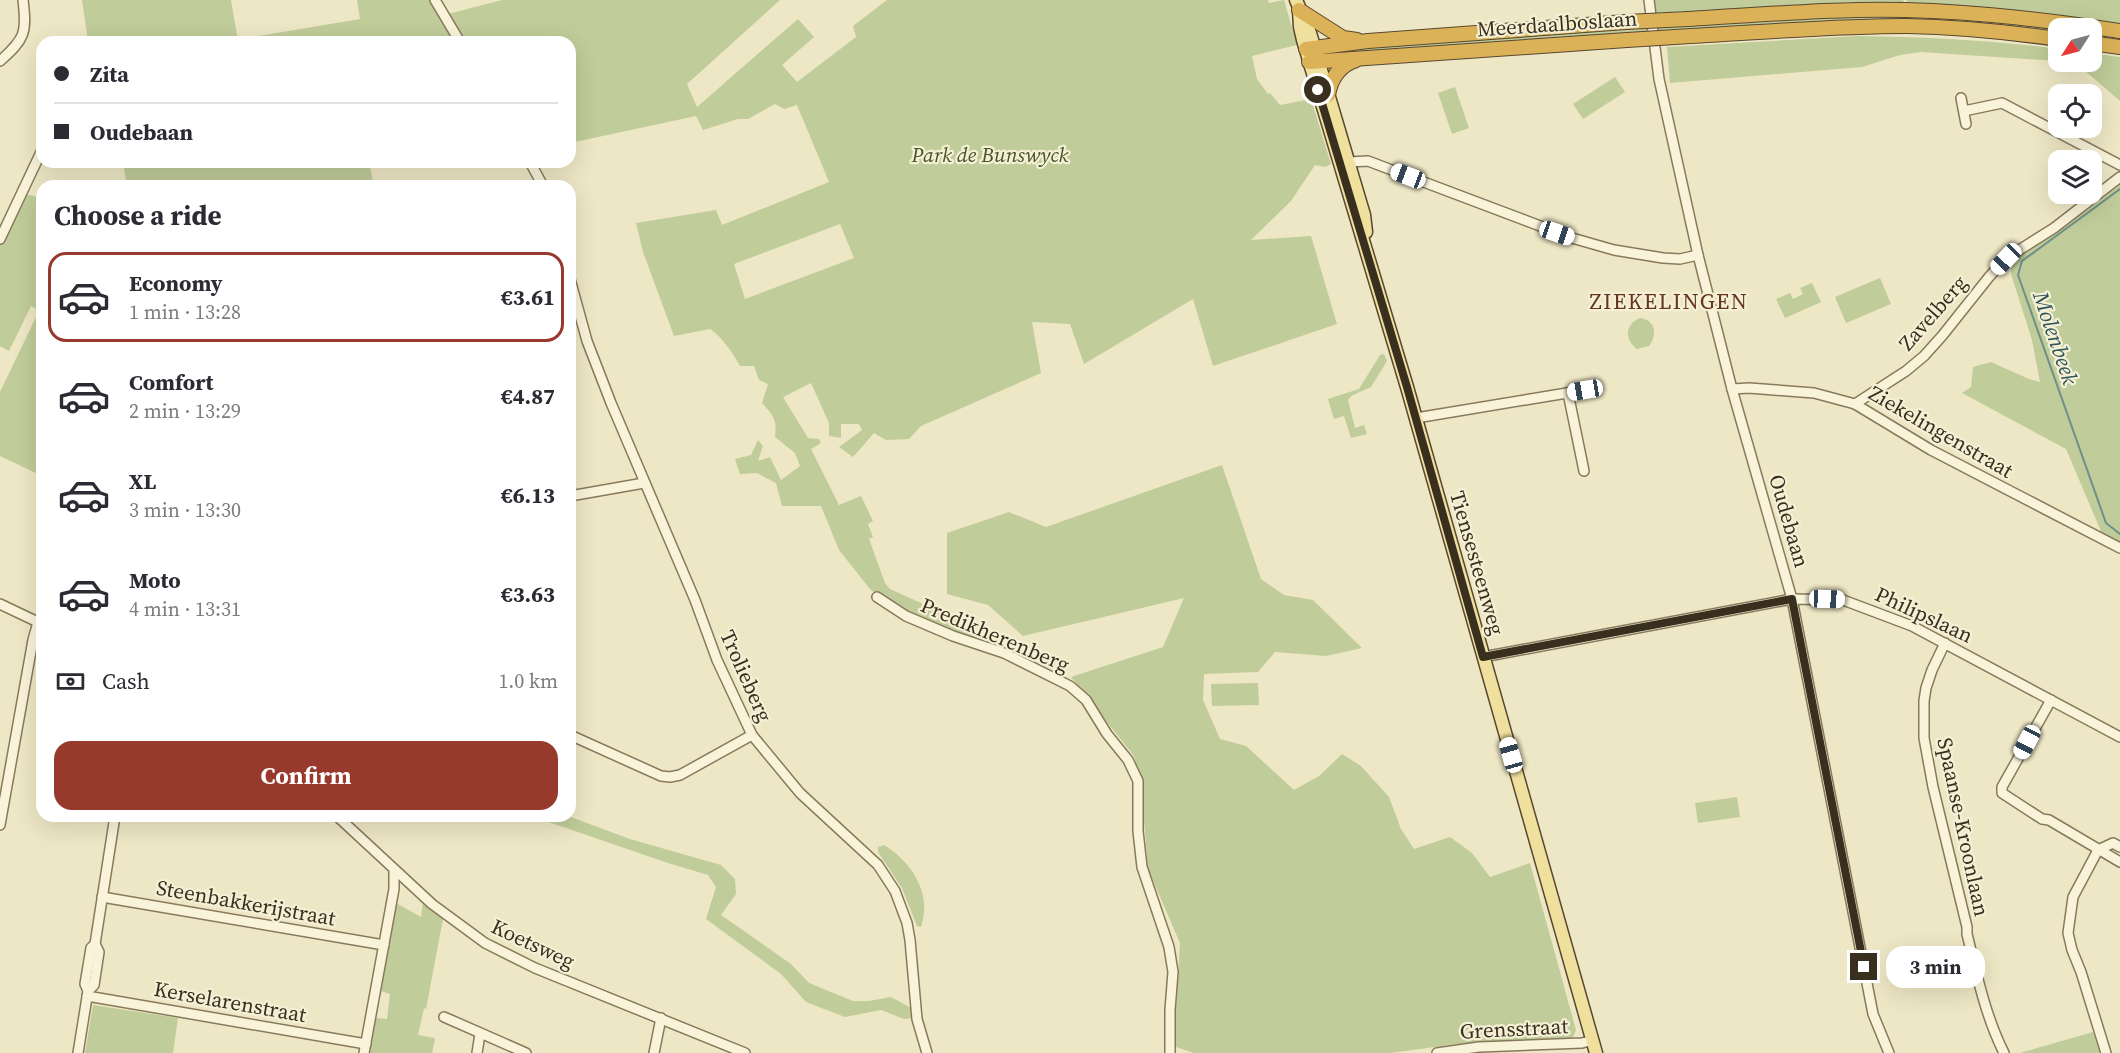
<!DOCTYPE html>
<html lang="en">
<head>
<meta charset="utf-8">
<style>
  :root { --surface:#fff; --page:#f7f7f7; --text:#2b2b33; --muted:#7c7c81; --line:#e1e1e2; --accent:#97392c }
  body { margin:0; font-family:"Source Serif 4",serif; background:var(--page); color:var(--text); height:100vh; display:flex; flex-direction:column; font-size:22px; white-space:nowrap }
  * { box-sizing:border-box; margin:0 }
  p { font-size:20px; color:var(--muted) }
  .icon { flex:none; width:33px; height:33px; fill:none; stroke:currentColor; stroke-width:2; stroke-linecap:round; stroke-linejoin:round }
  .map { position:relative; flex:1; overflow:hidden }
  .sheet { position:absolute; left:36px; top:180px; width:540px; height:642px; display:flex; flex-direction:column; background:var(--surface); border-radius:18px; box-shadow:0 6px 24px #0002 }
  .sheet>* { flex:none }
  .hud { position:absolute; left:36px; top:36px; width:540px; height:132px; border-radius:18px; box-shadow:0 6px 24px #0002; display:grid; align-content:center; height:132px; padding:0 18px; background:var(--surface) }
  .needle { width:39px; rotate:234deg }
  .buttons { position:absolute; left:2048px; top:18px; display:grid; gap:12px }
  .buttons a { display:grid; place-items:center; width:54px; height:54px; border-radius:12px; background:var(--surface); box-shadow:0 6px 24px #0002; font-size:30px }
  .end { position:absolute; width:27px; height:27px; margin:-14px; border:8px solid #392f1f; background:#fff; box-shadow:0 0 0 3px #fff }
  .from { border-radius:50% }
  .bubble { position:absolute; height:42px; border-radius:18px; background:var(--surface); box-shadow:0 6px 24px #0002; font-size:20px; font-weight:700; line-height:42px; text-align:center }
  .car { position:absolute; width:18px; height:36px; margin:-18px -9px; border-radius:8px; box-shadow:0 0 4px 2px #0007; background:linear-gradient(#fff 24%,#345 0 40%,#fff 0 76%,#345 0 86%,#fff 0) }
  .hud b { display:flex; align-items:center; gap:21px; height:57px; font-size:22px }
  .hud b+b { border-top:2px solid var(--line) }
  .hud i { width:15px; height:15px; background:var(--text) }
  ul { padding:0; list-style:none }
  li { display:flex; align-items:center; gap:18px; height:90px; margin:0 12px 9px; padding:0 6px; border:3px solid transparent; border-radius:18px }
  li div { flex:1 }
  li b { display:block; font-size:22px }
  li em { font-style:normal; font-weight:700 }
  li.active { border-color:var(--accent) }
  li>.icon { width:54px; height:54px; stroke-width:1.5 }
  h2 { padding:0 18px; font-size:27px; line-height:72px }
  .pay { display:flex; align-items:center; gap:15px; height:66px; padding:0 18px; font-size:22px }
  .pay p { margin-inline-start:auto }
  .action { display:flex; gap:12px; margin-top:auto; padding:12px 18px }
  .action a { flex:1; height:69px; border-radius:18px; background:var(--accent); color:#fff; font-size:24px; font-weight:700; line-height:69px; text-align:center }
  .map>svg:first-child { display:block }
  .green { fill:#c0cc99; fill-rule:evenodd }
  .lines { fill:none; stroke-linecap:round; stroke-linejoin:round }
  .stream { stroke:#6e908b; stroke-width:2 }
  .minor-casing { stroke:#89795c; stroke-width:12 }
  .major-casing { stroke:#574730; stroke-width:15 }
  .highway-casing { stroke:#574730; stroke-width:16 }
  .minor { stroke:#f8f3d9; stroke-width:9 }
  .major { stroke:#f0e09e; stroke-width:12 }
  .highway { stroke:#dbb258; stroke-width:14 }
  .highway-bridge-casing { stroke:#574730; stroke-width:16; stroke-linecap:butt }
  .highway-bridge { stroke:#dbb258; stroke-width:14 }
  .route { stroke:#392f1f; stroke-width:8 }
  .labels { text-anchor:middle; stroke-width:4.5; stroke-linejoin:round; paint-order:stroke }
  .street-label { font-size:21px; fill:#392f1f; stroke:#f5f0d5 }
  .park-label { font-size:21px; font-style:italic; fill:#445526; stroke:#f5f0d5 }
  .neighbourhood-label { font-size:22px; letter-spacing:1.5px; fill:#65361f; stroke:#f5f0d5 }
  .water-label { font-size:22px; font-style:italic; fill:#2f5658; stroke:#f5f0d5 }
</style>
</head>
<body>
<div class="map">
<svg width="2120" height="1053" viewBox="0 0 2120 1053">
  <rect width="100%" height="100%" fill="#eee7c5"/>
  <g class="green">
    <path d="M82,0H231L237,35L240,39L360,19L357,0H430L437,12L448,14L502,0H780L687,84L697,107L798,19L814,37L782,65L797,82L856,37L853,26L887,0H1268L1269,3L1284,0L1297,45L1252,56L1257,79L1268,94L1270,93L1280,105L1311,99L1331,164L1325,167L1315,165L1291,201L1251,240L1311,236L1337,324L1213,366L1193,299L1084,364L1070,324L1032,322L1041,373L921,426L909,439L886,440L874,433L853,457L839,447L862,430L859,424H841V438L829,436V423L811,383L783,397L808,438L819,439L821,443L811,449L839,505L861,496L873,521L868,524L873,537L869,539L885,583L890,589L965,623L985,642L936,627L889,605L870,589L839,550L821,506H782L776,483L757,473L740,474L735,459L751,455L758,440L763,446L758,461L770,457L781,480L800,466L795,453L775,437C777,420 774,416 762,403L768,384L759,380L754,366H740C732,352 723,338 710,329L674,336L643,252L636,223L716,210L722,225L829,182L797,105L784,109L775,104L748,119H738L703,130L696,116L570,143V42H88ZM840,224L854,258L745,299L734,264Z"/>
    <polygon points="1654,0 1903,0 1905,3 1854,2 1656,13"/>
    <polygon points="1906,0 2120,0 2120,23 1959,5 1908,3"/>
    <polygon points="1825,18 1942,18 1980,20 2058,29 2058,35 1979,27 1333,56 1331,49 1439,41"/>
    <path d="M1858,36C1925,37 1991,40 2058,49V61L1921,52L1900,55L1862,67L1670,83L1667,47Z"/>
    <polygon points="2091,53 2120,57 2120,101 2076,63 2061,62 2091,62"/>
    <polygon points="1615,77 1625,92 1583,119 1573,104"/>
    <polygon points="1455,87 1469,128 1452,134 1438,93"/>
    <polygon points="123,162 369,162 374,186 127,186"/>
    <polygon points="2120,177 2120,544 2103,536 2066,449 1962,393 1971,387 1973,367 1991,362 2029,379 2040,382 2032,340 2011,274 2012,257"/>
    <polygon points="25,194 42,198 42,312 31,306 9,351 0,346 0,246"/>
    <polygon points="1880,278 1891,304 1846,323 1835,297"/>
    <polygon points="1812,283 1821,302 1785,318 1776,299 1790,293 1793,299 1803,294 1800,288"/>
    <polygon points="38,313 42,315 42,476 0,456 0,392"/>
    <path d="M1640,318C1655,320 1658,334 1649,346L1637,349C1624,340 1625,324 1640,318Z"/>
    <polygon points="1384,354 1387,361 1371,387 1351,396 1348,400 1355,428 1364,425 1367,434 1351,438 1344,416 1334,419 1328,399 1359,389 1380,355"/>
    <polygon points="1222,465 1261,579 1284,595 1313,600 1362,648 1326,656 1275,652 1258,672 1204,674 1203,700 1220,739 1246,746 1294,790 1319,776 1342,754 1361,766 1389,797 1401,829 1414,849 1450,837 1472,853 1490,877 1530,863 1576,1030 1572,1039 1457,1044 1390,1053 1194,1053 1176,1047 1174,1042 1180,943 1148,869 1141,784 1134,756 1071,677 1163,647 1184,598 1023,636 988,605 947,594 947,533 1009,512 1046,527"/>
    <polygon points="1258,683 1259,705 1212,706 1211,684"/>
    <polygon points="1737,797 1740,817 1698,823 1695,803"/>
    <polygon points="531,816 568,816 630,839 721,865 735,879 736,894 721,915 791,964 809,983 853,1001 869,1001 891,997 911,1008 913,1018 904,1019 881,1010 845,1017 806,1002 781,974 706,919 716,887 708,875 668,863"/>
    <path d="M884,845C911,861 933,894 921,927L917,926L902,888L878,852V847Z"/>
    <polygon points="423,902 443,919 426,1009 424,1008 418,1035 435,1038 432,1053 370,1053 376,1018 387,1019 390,994 381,991 396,903 421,917"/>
    <polygon points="93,1005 178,1018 173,1053 85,1053"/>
    <polygon points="2093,1032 2100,1053 2020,1053"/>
  </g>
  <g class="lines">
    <polyline class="stream" points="2120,189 2022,261 2018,275 2106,523 2120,534"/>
    <defs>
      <g id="minor">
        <polyline points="435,0 460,42"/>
        <polyline points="1649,0 1659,79 1698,255 1732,389 1792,599 1873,1014 1889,1053"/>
        <path d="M0,61C25,39 27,33 23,0"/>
        <polyline points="1961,98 1966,124"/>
        <polyline points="1964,111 2002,103 2120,165"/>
        <polyline points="530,162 543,186"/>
        <polyline points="1349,162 1368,161 1572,238 1614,250 1663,258 1680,259 1698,255"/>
        <polyline points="0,239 42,150"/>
        <polyline points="570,279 587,341 611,403 695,600 717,660 752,735 800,793 878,865 895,891 907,923 910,940 917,1019 927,1053"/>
        <polyline points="1732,389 1749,388 1814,393 1855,404 1931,450 2120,548"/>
        <polyline points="1568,393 1584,471"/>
        <polyline points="1855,404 1906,371 1924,356 1942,336 1989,277 2005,259 2054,228 2120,177"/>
        <polyline points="1416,418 1585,390"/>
        <polyline points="570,496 644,483"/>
        <polyline points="877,597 906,616 953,636 1004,653 1070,686 1086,700 1107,734 1128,760 1138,781 1138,831 1142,867 1169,947 1173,972 1170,1010 1170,1053"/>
        <polyline points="0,604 42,624"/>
        <path d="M1945,643L1932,670L1926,688L1924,701V738L1933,787L1967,927V934C1977,975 1985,1015 2004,1053"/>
        <polyline points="1483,657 1792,599 1843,600 1912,626 2120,737"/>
        <polyline points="2051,700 2002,787 2002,793 2042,819 2049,820 2120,862"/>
        <polyline points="570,735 661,776 670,777 680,775 752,735"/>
        <polyline points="337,816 432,904 485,943 535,968 745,1053"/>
        <polyline points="0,825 33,640 38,622"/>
        <polyline points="2098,850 2073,897 2068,933 2072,950 2081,972 2106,1053"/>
        <polyline points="2098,850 2113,843 2120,847"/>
        <polyline points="102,897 384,945"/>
        <polyline points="88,991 94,985 99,952 95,944"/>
        <polyline points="87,996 366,1044"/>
        <polyline points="444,1017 526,1053"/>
        <polyline points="78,1053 88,991 85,984 91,948 95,944 115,816"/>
        <polyline points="364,1053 394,889 394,870"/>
        <polyline points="477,1053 480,1034"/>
        <polyline points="654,1053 661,1018"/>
        <polyline points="1437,1053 1479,1047 1582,1043 1593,1040"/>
      </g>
      <g id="major">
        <polyline points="1296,0 1310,33 1364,215 1366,232"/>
        <polyline points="1299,10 1300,27 1303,40 1407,387 1596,1053"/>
      </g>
      <g id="highway">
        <polyline points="1299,10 1343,38 1357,40"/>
        <path d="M1688,19C1744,16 1801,11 1857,10C1945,8 2033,18 2120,31"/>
        <path d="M1691,36C1763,32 1835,26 1907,26C1957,27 2008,32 2058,39"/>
        <polyline points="2091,43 2120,47"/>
        <polyline points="1306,49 1368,41 1626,22"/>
        <polyline points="1309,62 1627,40"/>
        <path d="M1328,95C1331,78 1340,65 1356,60"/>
      </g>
    </defs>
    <use href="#minor" class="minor-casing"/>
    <use href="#major" class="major-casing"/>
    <use href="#highway" class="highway-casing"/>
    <use href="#minor" class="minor"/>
    <use href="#major" class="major"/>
    <use href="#highway" class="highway"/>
    <defs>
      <g id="highway-bridge">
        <polyline points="1626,22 1688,19"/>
        <polyline points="1627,40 1691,36"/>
      </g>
    </defs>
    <use href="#highway-bridge" class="highway-bridge-casing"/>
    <use href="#highway-bridge" class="highway-bridge"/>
  </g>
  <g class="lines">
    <polyline class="route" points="1318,90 1407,387 1483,657 1792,599 1864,967"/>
  </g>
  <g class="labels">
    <g class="street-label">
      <text transform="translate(1557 24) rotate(-4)" y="7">Meerdaalboslaan</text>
      <text transform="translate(1933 313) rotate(-49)" y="7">Zavelberg</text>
      <text transform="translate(1941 432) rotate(30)" y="7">Ziekelingenstraat</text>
      <text transform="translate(1789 521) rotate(74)" y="7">Oudebaan</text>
      <text transform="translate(1477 563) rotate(74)" y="7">Tiensesteenweg</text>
      <text transform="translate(1924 615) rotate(25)" y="7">Philipslaan</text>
      <text transform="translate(995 635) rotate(23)" y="7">Predikherenberg</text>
      <text transform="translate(746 676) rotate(66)" y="7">Trolieberg</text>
      <text transform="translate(1963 827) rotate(78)" y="7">Spaanse-Kroonlaan</text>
      <text transform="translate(246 903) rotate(10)" y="7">Steenbakkerijstraat</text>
      <text transform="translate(533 944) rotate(25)" y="7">Koetsweg</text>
      <text transform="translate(230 1002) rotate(10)" y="7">Kerselarenstraat</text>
      <text transform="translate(1514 1029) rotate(-3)" y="7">Grensstraat</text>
    </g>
    <g class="park-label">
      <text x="990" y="162">Park de Bunswyck</text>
    </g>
    <g class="neighbourhood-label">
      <text x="1669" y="309">ZIEKELINGEN</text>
    </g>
    <g class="water-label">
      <text transform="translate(2056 338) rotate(71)" y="8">Molenbeek</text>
    </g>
  </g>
</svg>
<div class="buttons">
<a><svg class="needle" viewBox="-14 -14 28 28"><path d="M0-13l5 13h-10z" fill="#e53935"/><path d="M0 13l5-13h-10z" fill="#7c7c81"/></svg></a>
<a><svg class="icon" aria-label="locate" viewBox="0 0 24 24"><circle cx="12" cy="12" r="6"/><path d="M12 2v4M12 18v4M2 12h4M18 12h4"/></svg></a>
<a><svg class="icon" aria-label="layers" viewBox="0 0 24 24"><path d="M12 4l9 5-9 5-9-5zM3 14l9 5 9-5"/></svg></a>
</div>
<i class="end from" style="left:1318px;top:90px"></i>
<i class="end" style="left:1864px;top:967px"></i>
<div class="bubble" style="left:1886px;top:946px;width:99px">3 min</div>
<i class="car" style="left:1408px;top:176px;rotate:291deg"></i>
<i class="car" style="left:1557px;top:233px;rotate:109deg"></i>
<i class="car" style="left:2006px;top:259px;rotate:224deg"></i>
<i class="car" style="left:1585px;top:390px;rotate:260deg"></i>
<i class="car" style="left:1827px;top:599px;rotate:92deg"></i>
<i class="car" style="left:2027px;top:742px;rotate:208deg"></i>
<i class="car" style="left:1511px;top:755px;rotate:344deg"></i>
<div class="hud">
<b><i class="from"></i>Zita</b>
<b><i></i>Oudebaan</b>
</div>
<section class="sheet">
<h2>Choose a ride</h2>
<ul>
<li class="active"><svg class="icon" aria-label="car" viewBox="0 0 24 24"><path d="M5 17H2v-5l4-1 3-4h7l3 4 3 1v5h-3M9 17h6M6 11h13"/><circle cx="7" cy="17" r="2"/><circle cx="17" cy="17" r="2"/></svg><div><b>Economy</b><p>1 min · 13:28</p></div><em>€3.61</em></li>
<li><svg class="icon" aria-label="car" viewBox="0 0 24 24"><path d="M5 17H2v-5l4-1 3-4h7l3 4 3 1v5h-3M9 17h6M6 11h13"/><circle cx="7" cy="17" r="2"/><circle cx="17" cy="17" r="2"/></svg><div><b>Comfort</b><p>2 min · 13:29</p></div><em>€4.87</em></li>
<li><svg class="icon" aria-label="car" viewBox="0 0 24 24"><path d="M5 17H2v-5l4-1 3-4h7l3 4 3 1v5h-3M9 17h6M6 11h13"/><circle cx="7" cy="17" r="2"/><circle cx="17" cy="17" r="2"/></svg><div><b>XL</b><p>3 min · 13:30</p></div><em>€6.13</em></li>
<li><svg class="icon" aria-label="car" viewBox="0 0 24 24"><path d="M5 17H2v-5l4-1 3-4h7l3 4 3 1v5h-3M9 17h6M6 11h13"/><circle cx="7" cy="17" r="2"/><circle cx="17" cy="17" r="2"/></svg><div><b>Moto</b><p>4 min · 13:31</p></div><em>€3.63</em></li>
</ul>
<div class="pay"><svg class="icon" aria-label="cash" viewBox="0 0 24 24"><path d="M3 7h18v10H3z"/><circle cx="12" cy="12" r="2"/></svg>Cash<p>1.0 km</p></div>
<div class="action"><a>Confirm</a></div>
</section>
</div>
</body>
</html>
